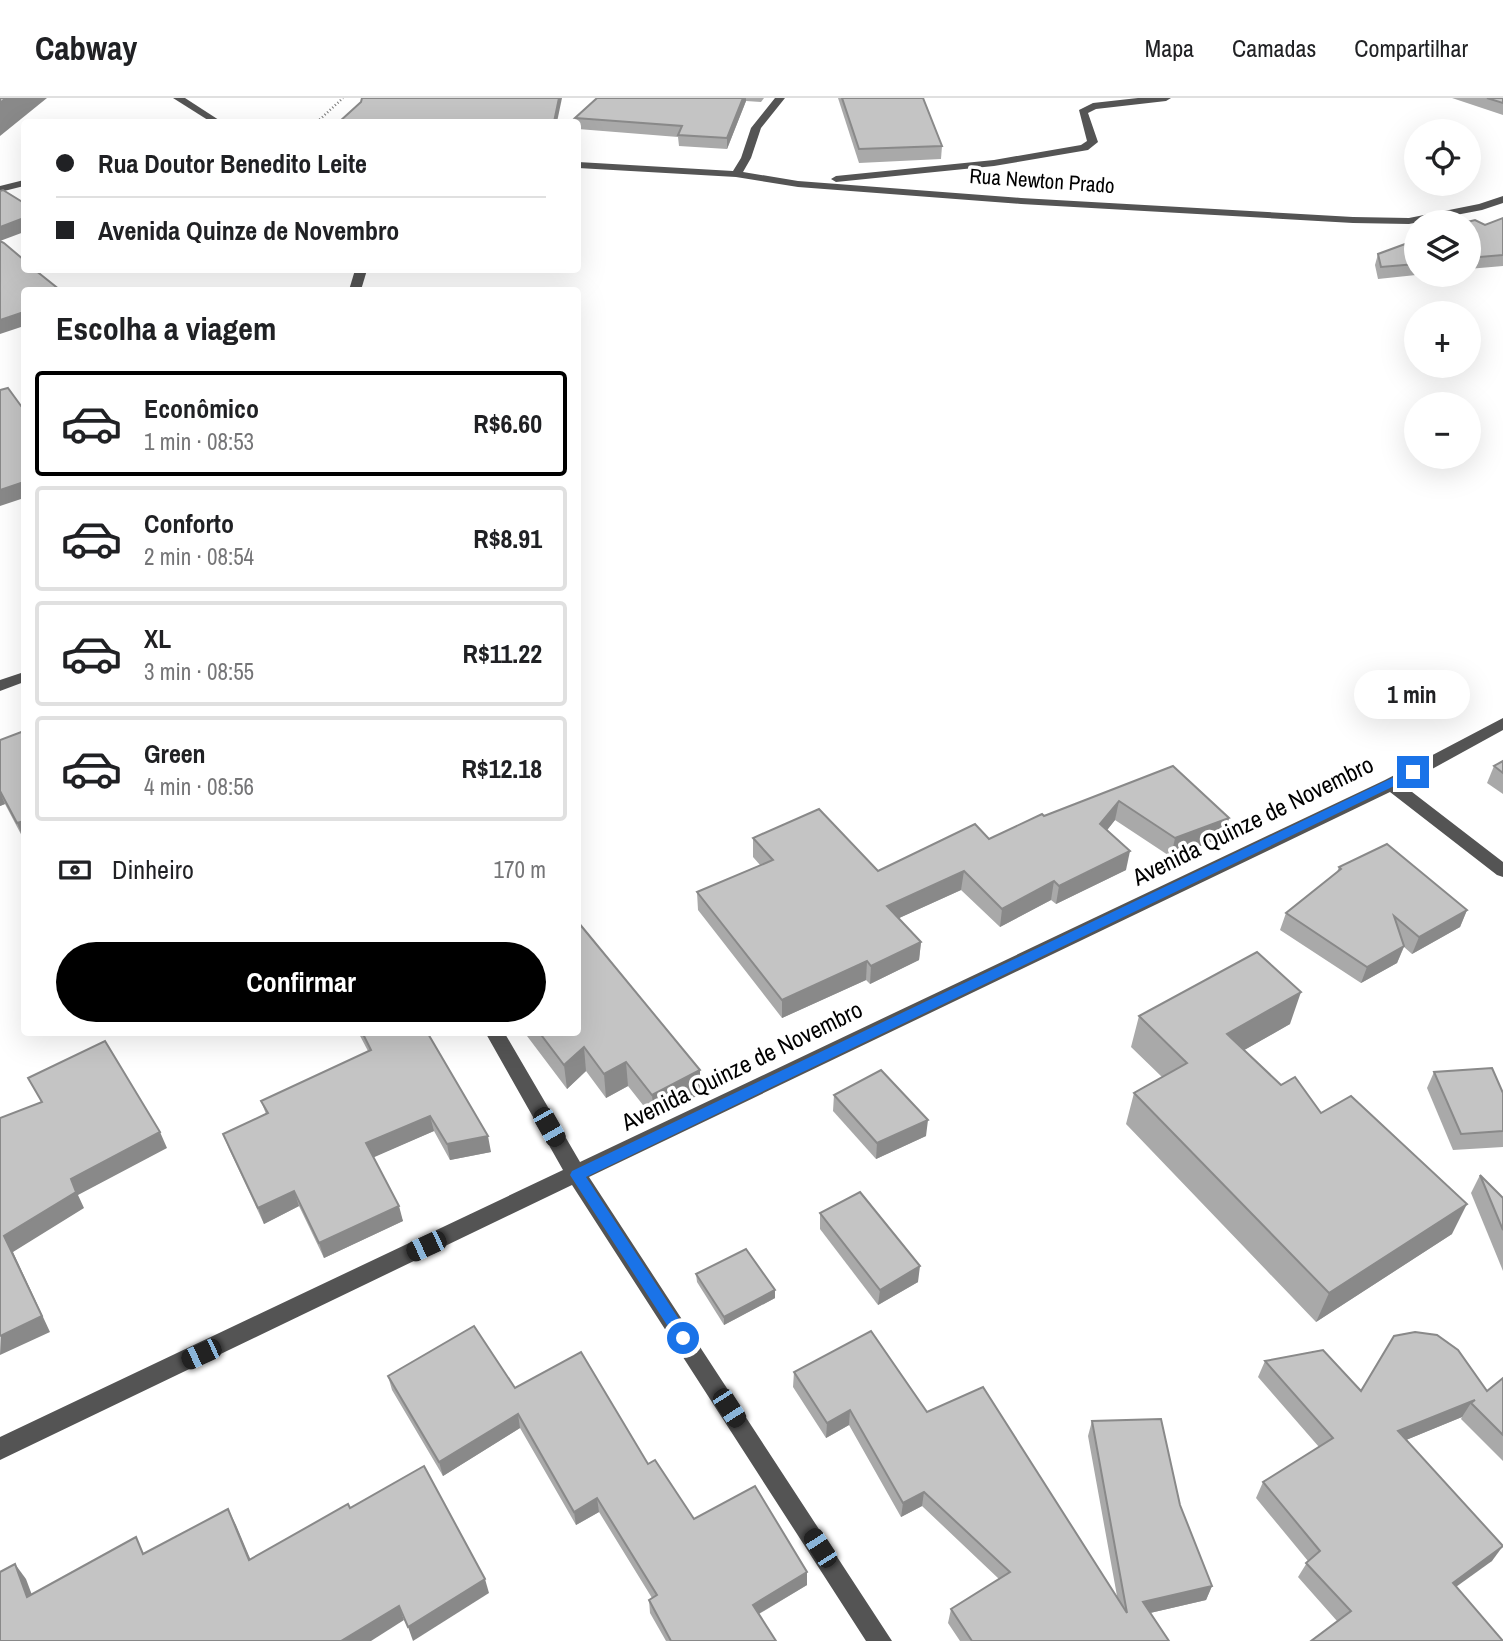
<!DOCTYPE html>
<html lang="pt">
<head>
<meta charset="utf-8">
<style>
  :root { --surface:#fff; --page:#f6f6f6; --text:#202124; --muted:#757577; --line:#e0e0e0; --accent:#000 }
  body { margin:0; font-family:"Archivo Narrow",sans-serif; background:var(--page); color:var(--text); height:100vh; display:flex; flex-direction:column; font-size:26px; white-space:nowrap }
  * { box-sizing:border-box; margin:0 }
  p { font-size:23px; color:var(--muted) }
  .icon { flex:none; width:38px; height:38px; fill:none; stroke:currentColor; stroke-width:2; stroke-linecap:round; stroke-linejoin:round }
  .map { position:relative; flex:1; overflow:hidden }
  .details { position:absolute; left:21px; top:189px; width:560px; height:749px; display:flex; flex-direction:column; background:var(--surface); border-radius:7px; box-shadow:0 7px 28px #0002 }
  .details>* { flex:none }
  .guide { position:absolute; left:21px; top:21px; width:560px; height:154px; border-radius:7px; box-shadow:0 7px 28px #0002; display:grid; align-content:center; height:154px; padding:0 35px; background:var(--surface) }
  .fabs { position:absolute; left:1404px; top:21px; display:grid; gap:14px }
  .fabs a { display:grid; place-items:center; width:77px; height:77px; border-radius:50%; background:var(--surface); box-shadow:0 7px 28px #0002; font-size:35px }
  .end { position:absolute; width:32px; height:32px; margin:-16px; border:9px solid #1a73e8; background:#fff; box-shadow:0 0 0 4px #fff }
  .from { border-radius:50% }
  .bubble { position:absolute; height:49px; border-radius:24px; background:var(--surface); box-shadow:0 7px 28px #0002; font-size:23px; font-weight:800; line-height:49px; text-align:center }
  .car { position:absolute; width:21px; height:42px; margin:-21px -10px; border-radius:9px; box-shadow:0 0 5px 2px #0007; background:linear-gradient(#222 24%,#8ab4d8 0 40%,#222 0 76%,#8ab4d8 0 86%,#222 0) }
  .guide b { display:flex; align-items:center; gap:24px; height:66px; font-size:26px }
  .guide b+b { border-top:2px solid var(--line) }
  .guide i { width:18px; height:18px; background:var(--text) }
  ul { padding:0; list-style:none }
  li { display:flex; align-items:center; gap:21px; height:105px; margin:0 14px 10px; padding:0 21px; border:4px solid var(--line); border-radius:7px }
  li div { flex:1 }
  li b { display:block; font-size:26px }
  li em { font-style:normal; font-weight:800 }
  li.selected { border-color:var(--accent) }
  li>.icon { width:63px; height:63px; stroke-width:1.5 }
  h2 { padding:0 35px; font-size:32px; line-height:84px }
  .pay { display:flex; align-items:center; gap:18px; height:77px; padding:0 35px; font-size:26px }
  .pay p { margin-inline-start:auto }
  .primary-button { display:flex; gap:14px; margin-top:auto; padding:14px 35px }
  .primary-button a { flex:1; height:80px; border-radius:42px; background:var(--accent); color:#fff; font-size:28px; font-weight:800; line-height:80px; text-align:center }
  header { display:flex; align-items:center; gap:42px; box-sizing:border-box; height:98px; padding:0 35px; background:var(--surface); border-bottom:2px solid var(--line) }
  header strong { font-size:33px }
  nav { display:flex; gap:38px; margin-inline-start:auto; font-size:24px }
  .map>svg:first-child { display:block }
  .lines { fill:none; stroke-linecap:round; stroke-linejoin:round }
  .path { stroke:#767676; stroke-width:2.5; stroke-dasharray:1 2.5; stroke-linecap:butt }
  .minor { fill:#545454; fill-rule:evenodd }
  .wall { fill:#a9a9a9 }
  .shaded-wall { fill:#898989 }
  .building { fill:#c4c4c4; stroke:#898989; stroke-width:2 }
  .route { fill:#1a73e8 }
  .labels { text-anchor:middle; stroke-width:7; stroke-linejoin:round; paint-order:stroke }
  .far-street-label { font-size:21px; fill:#000; stroke:#fff }
  .street-label { font-size:24px; fill:#000; stroke:#fff }
</style>
</head>
<body>
<header>
<strong>Cabway</strong>
<nav><a>Mapa</a><a>Camadas</a><a>Compartilhar</a></nav>
</header>
<div class="map">
<svg width="1503" height="1543" viewBox="0 0 1503 1543">
  <rect width="100%" height="100%" fill="#fff"/>
  <g class="lines">
    <polyline class="path" points="317,24 343,0"/>
    <g class="minor">
      <polygon points="173,0 185,0 222,24 211,24"/>
      <polygon points="775,0 785,0 761,30 751,60 743,74 798,83 1021,100 1353,119 1409,120 1479,106 1503,98 1503,105 1482,112 1409,126 1353,125 1021,106 798,89 736,79 578,70 578,64 733,73 741,60 751,30"/>
      <polygon points="1138,0 1171,0 1166,3 1096,11 1088,15 1098,44 1088,52 994,68 836,84 831,81 836,78 994,62 1081,47 1087,43 1079,12 1093,5"/>
      <polygon points="24,82 24,88 0,94 0,88"/>
      <polygon points="355,172 367,172 361,192 349,192"/>
      <polygon points="24,574 24,584 0,593 0,582"/>
      <polygon points="1503,620 1503,632 1403,687 1503,764 1503,779 1497,777 1390,694 589,1079 892,1543 866,1543 572,1087 0,1362 0,1339 563,1072 485,934 504,934 580,1064 1385,682"/>
    </g>
  </g>
  <g class="wall">
    <polygon points="597,0 764,0 761,4 746,3 727,51 679,48 678,39 578,31 578,24 576,24 575,20"/>
    <polygon points="838,0 923,0 942,48 941,61 859,65"/>
    <polygon points="1452,0 1503,0 1503,17"/>
    <polygon points="1503,120 1503,168 1468,171 1468,124 1485,127"/>
    <polygon points="1416,142 1416,177 1378,181 1375,167 1378,156"/>
    <polygon points="24,633 24,742 5,706 0,708 0,642"/>
    <polygon points="1503,663 1503,696 1487,685 1494,668"/>
    <polygon points="1173,668 1229,720 1224,739 1171,759 1115,722 1107,732 1126,772 1056,806 1051,802 1000,829 961,792 899,820 921,844 919,862 870,886 866,882 782,920 698,812 697,794 760,767 753,759 753,740 878,773 989,741 1044,718"/>
    <polygon points="1339,769 1467,812 1460,829 1412,856 1404,849 1397,865 1361,885 1280,832 1286,815 1337,774"/>
    <polygon points="1139,918 1290,926 1244,952 1281,987 1321,1015 1452,1136 1316,1224 1126,1026 1134,995 1162,979 1131,949"/>
    <polygon points="358,934 427,934 491,1054 450,1062 434,1033 373,1059 403,1123 324,1160 299,1108 264,1126 229,1051 223,1036 266,1016 261,1003 368,953"/>
    <polygon points="524,934 578,934 700,972 700,996 654,1021 628,988 606,1000 586,973 567,991"/>
    <polygon points="1434,974 1503,995 1503,1049 1453,1052 1427,990"/>
    <polygon points="834,997 926,1038 876,1061 833,1013"/>
    <polygon points="1480,1077 1503,1100 1503,1173 1471,1095"/>
    <polygon points="820,1115 918,1184 878,1207 820,1131"/>
    <polygon points="696,1176 775,1200 724,1227 697,1184"/>
    <polygon points="1265,1263 1361,1293 1487,1293 1503,1280 1503,1363 1461,1321 1462,1319 1406,1342 1492,1463 1337,1523 1298,1479 1308,1463 1256,1400 1263,1384 1319,1349 1258,1279"/>
    <polygon points="794,1274 927,1314 1117,1498 1088,1338 1092,1323 1180,1407 1212,1488 1206,1502 1150,1515 1169,1543 960,1543 948,1525 951,1511 999,1481 922,1408 901,1419 849,1327 826,1340 793,1289"/>
    <polygon points="388,1278 515,1290 648,1366 694,1421 807,1487 759,1516 776,1543 666,1543 650,1515 649,1502 652,1500 599,1414 576,1427 520,1330 443,1378 392,1292"/>
  </g>
  <g class="shaded-wall">
    <polygon points="6,0 47,0 0,38 0,5"/>
    <polygon points="559,0 562,0 557,24 554,24"/>
    <polygon points="743,0 746,0 746,3 727,51 727,40"/>
    <polygon points="24,120 24,134 0,143 0,129"/>
    <polygon points="24,214 24,228 0,236 0,222"/>
    <polygon points="24,384 24,400 0,408 0,392"/>
    <polygon points="0,694 5,706 0,708"/>
    <polygon points="1119,703 1115,722 1097,745 1100,726"/>
    <polygon points="1229,720 1224,739 1171,759 1175,740"/>
    <polygon points="24,723 24,742 17,725"/>
    <polygon points="1130,753 1126,772 1056,806 1059,788"/>
    <polygon points="964,773 961,792 886,826 887,808"/>
    <polygon points="1054,783 1051,802 1000,829 1002,811"/>
    <polygon points="1467,812 1460,829 1412,856 1419,839"/>
    <polygon points="921,844 919,862 870,886 871,868"/>
    <polygon points="1404,848 1397,865 1361,885 1367,869"/>
    <polygon points="867,863 866,882 782,920 782,902"/>
    <polygon points="1301,894 1290,926 1218,967 1227,936"/>
    <polygon points="584,949 586,973 567,991 564,967"/>
    <polygon points="626,964 628,988 606,1000 604,976"/>
    <polygon points="700,972 700,996 654,1021 652,997"/>
    <polygon points="430,1018 434,1033 370,1061 366,1045"/>
    <polygon points="928,1022 926,1038 876,1061 877,1045"/>
    <polygon points="160,1034 167,1050 78,1097 84,1110 13,1154 50,1234 0,1257 4,1138 71,1081"/>
    <polygon points="488,1038 491,1054 450,1062 447,1046"/>
    <polygon points="294,1093 299,1108 264,1126 258,1110"/>
    <polygon points="1467,1106 1452,1136 1316,1224 1329,1195"/>
    <polygon points="399,1108 403,1123 324,1160 319,1145"/>
    <polygon points="920,1168 918,1184 878,1207 880,1192"/>
    <polygon points="775,1192 775,1200 724,1227 724,1219"/>
    <polygon points="1475,1302 1471,1305 1462,1319 1389,1349 1398,1333"/>
    <polygon points="850,1312 849,1327 826,1340 827,1325"/>
    <polygon points="518,1316 520,1330 443,1378 439,1364"/>
    <polygon points="924,1394 922,1408 901,1419 903,1405"/>
    <polygon points="597,1400 599,1414 576,1427 574,1414"/>
    <polygon points="228,1411 236,1427 257,1477 249,1462"/>
    <polygon points="1503,1448 1492,1463 1442,1499 1453,1485"/>
    <polygon points="15,1466 26,1481 38,1513 27,1499"/>
    <polygon points="807,1474 807,1487 753,1519 753,1507"/>
    <polygon points="485,1481 489,1495 413,1543 408,1529"/>
    <polygon points="1212,1488 1206,1502 1137,1518 1143,1504"/>
    <polygon points="399,1508 404,1522 371,1543 341,1543"/>
  </g>
  <g class="building">
    <polygon points="0,0 6,0 0,5"/>
    <polygon points="362,0 559,0 554,24 339,24 361,4"/>
    <polygon points="597,0 743,0 727,40 678,37 682,28 575,20"/>
    <polygon points="842,0 923,0 942,48 859,51"/>
    <polygon points="1487,0 1503,0 1503,5"/>
    <polygon points="3,92 24,105 24,120 0,129 0,93"/>
    <polygon points="1503,120 1503,157 1468,160 1468,124 1467,124 1475,122 1485,127"/>
    <polygon points="1416,142 1416,166 1381,169 1378,156"/>
    <polygon points="0,143 4,145 24,162 24,172 35,172 60,192 24,192 24,214 0,222"/>
    <polygon points="8,290 24,312 24,384 0,392 0,292"/>
    <polygon points="24,633 24,723 17,725 0,693 0,642"/>
    <polygon points="1503,663 1503,675 1494,668"/>
    <polygon points="1173,668 1229,720 1175,740 1119,703 1100,726 1130,753 1059,788 1054,783 1002,811 964,773 887,808 921,844 871,868 867,863 782,902 697,794 773,762 753,740 819,711 878,773 975,726 989,741 1042,716 1044,718"/>
    <polygon points="1387,746 1467,812 1419,839 1394,818 1404,848 1367,869 1286,815 1341,771 1339,769"/>
    <polygon points="578,824 700,972 652,997 626,964 604,976 584,949 564,967 539,934 578,934"/>
    <polygon points="1257,854 1301,894 1227,936 1281,987 1295,979 1321,1015 1351,998 1467,1106 1329,1195 1134,995 1187,965 1139,918"/>
    <polygon points="362,934 427,934 488,1038 447,1046 430,1018 366,1045 399,1108 319,1145 294,1093 258,1110 223,1036 268,1015 261,1003 371,952"/>
    <polygon points="105,943 160,1034 71,1081 76,1094 4,1138 42,1218 0,1238 0,1020 42,1004 28,980"/>
    <polygon points="1492,970 1503,995 1503,1033 1461,1036 1434,974"/>
    <polygon points="881,972 928,1022 877,1045 834,997"/>
    <polygon points="1480,1077 1503,1100 1503,1132"/>
    <polygon points="860,1094 920,1168 880,1192 820,1115"/>
    <polygon points="746,1151 775,1192 724,1219 696,1176"/>
    <polygon points="474,1228 515,1290 581,1254 648,1366 655,1362 694,1421 755,1388 807,1474 753,1507 776,1543 671,1543 649,1502 657,1497 597,1400 574,1414 518,1316 439,1364 388,1278"/>
    <polygon points="871,1233 927,1314 983,1289 1127,1515 1092,1323 1161,1321 1180,1407 1212,1488 1143,1504 1169,1543 972,1543 951,1511 1010,1474 924,1394 903,1405 850,1312 827,1325 794,1274"/>
    <polygon points="1415,1234 1437,1237 1458,1252 1487,1293 1503,1280 1503,1337 1471,1305 1475,1302 1398,1333 1503,1448 1453,1485 1503,1543 1311,1543 1351,1513 1306,1465 1320,1453 1263,1384 1333,1340 1265,1263 1323,1252 1361,1293 1394,1238"/>
    <polygon points="424,1368 485,1481 408,1529 399,1508 341,1543 0,1543 0,1474 15,1466 27,1499 136,1439 143,1456 228,1411 249,1462 348,1406 350,1410"/>
  </g>
  <polygon class="route" points="1413,670 1417,672 1417,677 586,1079 688,1235 688,1244 678,1244 570,1077 572,1073"/>
  <g class="labels">
    <g class="far-street-label">
      <text transform="translate(1042 83) rotate(4)" y="7">Rua Newton Prado</text>
    </g>
    <g class="street-label">
      <text transform="translate(1253 723) rotate(-26)" y="8">Avenida Quinze de Novembro</text>
      <text transform="translate(742 968) rotate(-26)" y="8">Avenida Quinze de Novembro</text>
    </g>
  </g>
</svg>
<div class="fabs">
<a><svg class="icon" aria-label="locate" viewBox="0 0 24 24"><circle cx="12" cy="12" r="6"/><path d="M12 2v4M12 18v4M2 12h4M18 12h4"/></svg></a>
<a><svg class="icon" aria-label="layers" viewBox="0 0 24 24"><path d="M12 4l9 5-9 5-9-5zM3 14l9 5 9-5"/></svg></a>
<a>+</a>
<a>−</a>
</div>
<i class="end from" style="left:683px;top:1240px"></i>
<i class="end" style="left:1413px;top:674px"></i>
<div class="bubble" style="left:1354px;top:572px;width:116px">1 min</div>
<i class="car" style="left:549px;top:1029px;rotate:150deg"></i>
<i class="car" style="left:426px;top:1148px;rotate:245deg"></i>
<i class="car" style="left:201px;top:1256px;rotate:245deg"></i>
<i class="car" style="left:729px;top:1310px;rotate:147deg"></i>
<i class="car" style="left:820px;top:1450px;rotate:327deg"></i>
<div class="guide">
<b><i class="from"></i>Rua Doutor Benedito Leite</b>
<b><i></i>Avenida Quinze de Novembro</b>
</div>
<section class="details">
<h2>Escolha a viagem</h2>
<ul>
<li class="selected"><svg class="icon" aria-label="car" viewBox="0 0 24 24"><path d="M5 17H2v-5l4-1 3-4h7l3 4 3 1v5h-3M9 17h6M6 11h13"/><circle cx="7" cy="17" r="2"/><circle cx="17" cy="17" r="2"/></svg><div><b>Econômico</b><p>1 min · 08:53</p></div><em>R$6.60</em></li>
<li><svg class="icon" aria-label="car" viewBox="0 0 24 24"><path d="M5 17H2v-5l4-1 3-4h7l3 4 3 1v5h-3M9 17h6M6 11h13"/><circle cx="7" cy="17" r="2"/><circle cx="17" cy="17" r="2"/></svg><div><b>Conforto</b><p>2 min · 08:54</p></div><em>R$8.91</em></li>
<li><svg class="icon" aria-label="car" viewBox="0 0 24 24"><path d="M5 17H2v-5l4-1 3-4h7l3 4 3 1v5h-3M9 17h6M6 11h13"/><circle cx="7" cy="17" r="2"/><circle cx="17" cy="17" r="2"/></svg><div><b>XL</b><p>3 min · 08:55</p></div><em>R$11.22</em></li>
<li><svg class="icon" aria-label="car" viewBox="0 0 24 24"><path d="M5 17H2v-5l4-1 3-4h7l3 4 3 1v5h-3M9 17h6M6 11h13"/><circle cx="7" cy="17" r="2"/><circle cx="17" cy="17" r="2"/></svg><div><b>Green</b><p>4 min · 08:56</p></div><em>R$12.18</em></li>
</ul>
<div class="pay"><svg class="icon" aria-label="cash" viewBox="0 0 24 24"><path d="M3 7h18v10H3z"/><circle cx="12" cy="12" r="2"/></svg>Dinheiro<p>170 m</p></div>
<div class="primary-button"><a>Confirmar</a></div>
</section>
</div>
</body>
</html>
